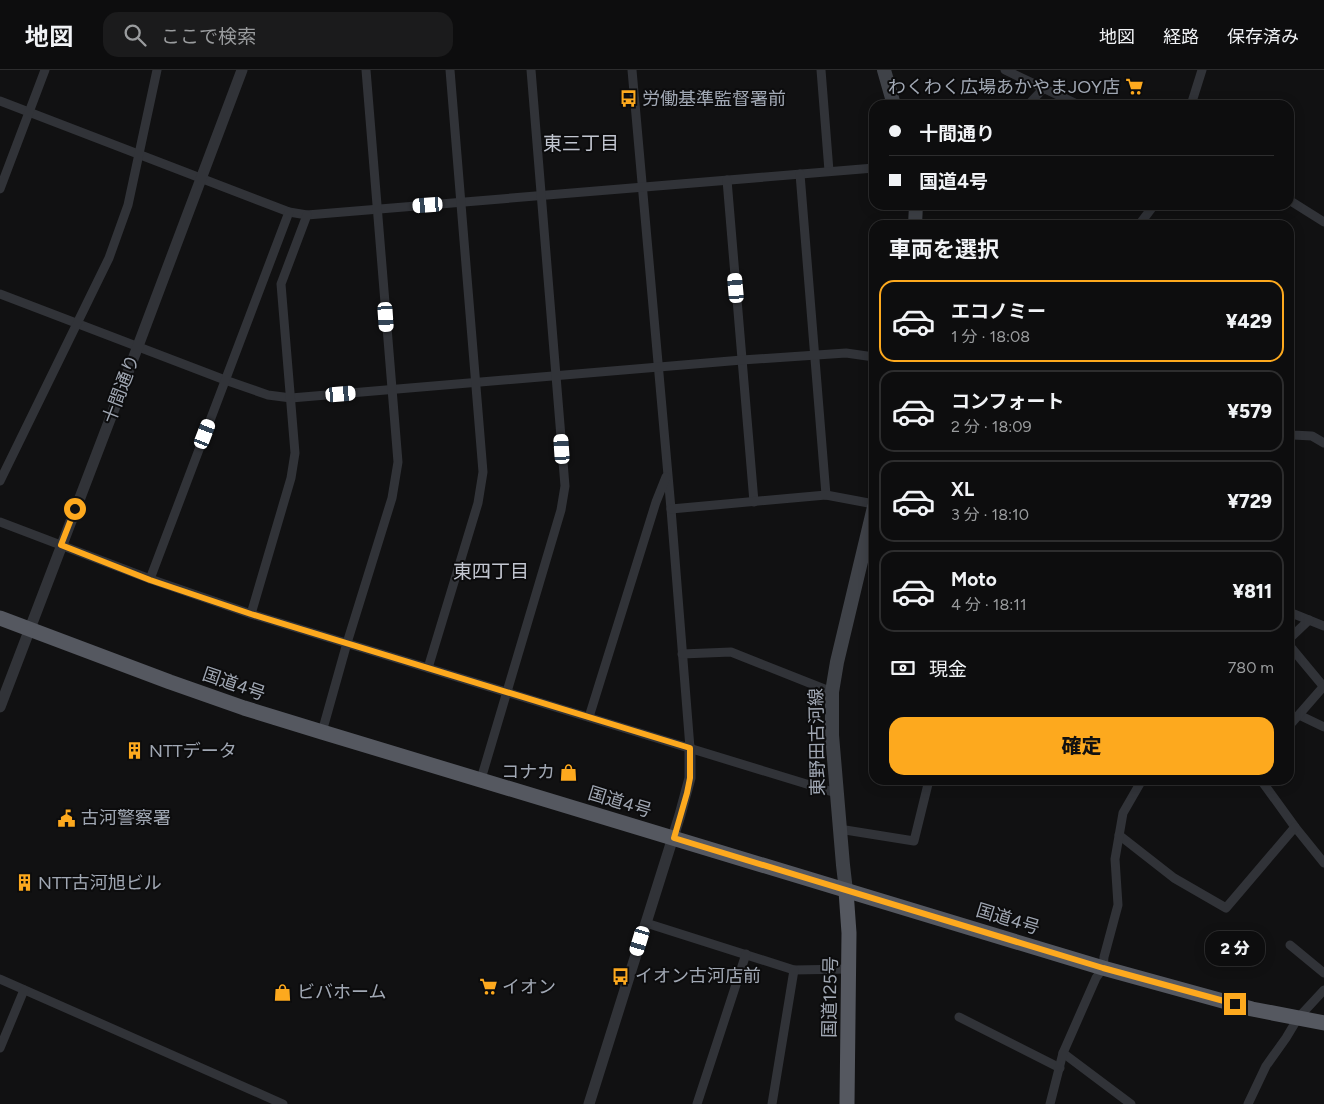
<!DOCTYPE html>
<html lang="ja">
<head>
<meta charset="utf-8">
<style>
  :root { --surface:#0d0d0e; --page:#1b1b1c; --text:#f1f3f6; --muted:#9a9c9e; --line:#2d2d2e; --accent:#fda91e }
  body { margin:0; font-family:Figtree,"Noto Sans JP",sans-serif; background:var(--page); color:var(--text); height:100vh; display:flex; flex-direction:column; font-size:19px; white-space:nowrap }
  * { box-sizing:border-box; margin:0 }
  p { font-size:16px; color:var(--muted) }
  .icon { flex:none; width:28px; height:28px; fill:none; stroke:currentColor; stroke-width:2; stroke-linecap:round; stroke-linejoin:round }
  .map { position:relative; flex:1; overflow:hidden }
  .sheet { position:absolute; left:869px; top:150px; width:425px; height:565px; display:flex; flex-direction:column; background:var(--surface); border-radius:15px; box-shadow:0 2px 12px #0003,0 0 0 1px var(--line) }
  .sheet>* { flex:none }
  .banner { position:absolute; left:869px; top:30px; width:425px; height:110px; border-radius:15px; box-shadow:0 2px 12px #0003,0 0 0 1px var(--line); display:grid; align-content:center; height:110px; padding:0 20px; background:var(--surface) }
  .end { position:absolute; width:22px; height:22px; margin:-11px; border:6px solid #fda91e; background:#111; box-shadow:0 0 0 2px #111 }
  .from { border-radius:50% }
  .bubble { position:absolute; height:35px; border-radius:15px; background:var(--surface); box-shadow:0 2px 12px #0003,0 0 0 1px var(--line); font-size:16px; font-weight:800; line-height:35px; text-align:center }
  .car { position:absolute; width:15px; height:30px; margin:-15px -8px; border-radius:6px; box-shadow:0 0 4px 1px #0007; background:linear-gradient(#fff 24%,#345 0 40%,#fff 0 76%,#345 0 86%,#fff 0) }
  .banner b { display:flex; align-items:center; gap:18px; height:48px; font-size:19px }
  .banner b+b { border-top:1px solid var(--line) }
  .banner i { width:12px; height:12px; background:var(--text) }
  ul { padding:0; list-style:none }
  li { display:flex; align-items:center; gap:15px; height:82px; margin:0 10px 8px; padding:0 10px; border:2px solid var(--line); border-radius:15px }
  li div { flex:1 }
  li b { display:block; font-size:19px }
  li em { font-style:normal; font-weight:800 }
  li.current { border-color:var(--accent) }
  li>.icon { width:45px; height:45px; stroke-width:1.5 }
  h2 { padding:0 20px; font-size:22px; line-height:60px }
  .pay { display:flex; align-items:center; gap:12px; height:55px; padding:0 20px; font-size:19px }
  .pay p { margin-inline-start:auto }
  .button { display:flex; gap:10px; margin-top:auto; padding:10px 20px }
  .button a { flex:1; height:58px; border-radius:15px; background:var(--accent); color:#111; font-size:20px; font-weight:800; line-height:58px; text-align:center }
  header { display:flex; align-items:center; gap:30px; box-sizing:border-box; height:70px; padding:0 25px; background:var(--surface); border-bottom:1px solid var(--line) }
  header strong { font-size:24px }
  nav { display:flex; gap:28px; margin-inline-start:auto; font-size:18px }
  .search { width:350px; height:45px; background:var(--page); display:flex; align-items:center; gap:12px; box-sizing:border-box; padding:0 18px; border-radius:15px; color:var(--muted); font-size:19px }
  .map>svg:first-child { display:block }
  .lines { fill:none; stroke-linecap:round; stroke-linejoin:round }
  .minor { stroke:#313338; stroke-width:9 }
  .tertiary { stroke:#313338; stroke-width:11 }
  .secondary { stroke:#3f4248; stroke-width:14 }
  .trunk { stroke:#555860; stroke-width:15 }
  .route { stroke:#fda91e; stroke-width:6 }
  .labels { text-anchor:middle; stroke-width:4; stroke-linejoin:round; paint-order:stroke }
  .poi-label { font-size:18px; fill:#a1a8b4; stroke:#0c0c0d; text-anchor:start }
  .street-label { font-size:18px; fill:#a1a8b4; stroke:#0c0c0d }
  .neighbourhood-label { font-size:19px; fill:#c2c6d0; stroke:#0c0c0d }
</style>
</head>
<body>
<header>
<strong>地図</strong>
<div class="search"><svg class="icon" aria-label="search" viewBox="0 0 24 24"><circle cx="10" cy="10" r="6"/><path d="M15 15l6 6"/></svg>ここで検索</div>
<nav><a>地図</a><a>経路</a><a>保存済み</a></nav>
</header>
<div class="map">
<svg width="1324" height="1034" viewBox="0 0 1324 1034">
  <rect width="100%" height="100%" fill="#111112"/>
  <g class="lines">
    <g class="minor">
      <polyline points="632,0 671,439 690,678"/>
      <polyline points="821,0 829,101"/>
      <polyline points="1005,0 1079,35"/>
      <polyline points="0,31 289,142 307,145 874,98"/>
      <polyline points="1028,35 1044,18"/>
      <polyline points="1191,35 1202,0"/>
      <polyline points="800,104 826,425"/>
      <polyline points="727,110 754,432"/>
      <polyline points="0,119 45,0"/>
      <polyline points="1289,130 1324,152"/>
      <polyline points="1139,155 1154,135"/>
      <polyline points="0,224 225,310 268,325 291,328 742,290 846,283 874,287"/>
      <polyline points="1289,362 1293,365 1312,366 1324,373"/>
      <polyline points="0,411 109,188 128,135 157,0"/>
      <polyline points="671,439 826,425 874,434"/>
      <polyline points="0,452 150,509 251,544 836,723"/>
      <polyline points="1289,466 1289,467"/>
      <polyline points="150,509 289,142"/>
      <polyline points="251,544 291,408 295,383 281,214 307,145"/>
      <polyline points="1289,545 1294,544 1324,556"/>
      <polyline points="1289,569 1309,550"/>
      <polyline points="1289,575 1324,617"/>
      <polyline points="682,584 731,582 832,622"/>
      <polyline points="428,598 478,433 483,402 450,0"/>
      <polyline points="1299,645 1324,657"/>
      <polyline points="589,647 656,432 666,407"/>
      <polyline points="1289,656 1324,616"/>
      <polyline points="322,662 347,573 392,428 398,392 366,0"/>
      <polyline points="481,709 561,440 565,416 531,0"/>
      <polyline points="1261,710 1295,757 1324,793"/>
      <polyline points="839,759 914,771 929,710"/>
      <polyline points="1119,765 1174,808 1226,838 1295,757"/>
      <polyline points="646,853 794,900 849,899"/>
      <polyline points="1290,875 1324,903"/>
      <polyline points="0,909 283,1034"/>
      <polyline points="959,947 1060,998"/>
      <polyline points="0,978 24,920"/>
      <polyline points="1063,983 1131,1034"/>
      <polyline points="697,1034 746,884"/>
      <polyline points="772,1034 794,900"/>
      <polyline points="1050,1034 1063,983 1096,908 1103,898 1104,887 1118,835 1115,789 1123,743 1142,710"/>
      <polyline points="1248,1034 1266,996 1286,968 1298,948 1324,920"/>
    </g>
    <g class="tertiary">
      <polyline points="0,637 138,276 242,0"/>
      <polyline points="589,1034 680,745 690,708 690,678"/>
    </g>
    <g class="secondary">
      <polyline points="884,0 894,35"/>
      <polyline points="915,155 916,135"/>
      <polyline points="846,821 843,795 832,665 832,622 837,592 874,437"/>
    </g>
    <g class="trunk">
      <polyline points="0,548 170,612 244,638 322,662 1103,898 1252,939 1324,953"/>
      <polyline points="846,821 849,863 847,1034"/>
    </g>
  </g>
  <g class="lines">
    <polyline class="route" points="75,439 61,475 150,510 251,544 690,678 690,708 687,723 674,768 1103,898 1235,934"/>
  </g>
  <defs>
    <symbol id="supermarket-bare" viewBox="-9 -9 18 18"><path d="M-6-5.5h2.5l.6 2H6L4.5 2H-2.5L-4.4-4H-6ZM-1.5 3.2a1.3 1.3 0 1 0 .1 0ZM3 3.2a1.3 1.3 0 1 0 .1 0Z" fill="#fda91e" stroke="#0c0c0d" stroke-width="2.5" paint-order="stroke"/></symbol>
    <symbol id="bus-bare" viewBox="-9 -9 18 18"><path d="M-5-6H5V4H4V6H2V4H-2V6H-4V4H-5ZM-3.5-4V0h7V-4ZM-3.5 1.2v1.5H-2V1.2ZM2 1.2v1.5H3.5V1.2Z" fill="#fda91e" stroke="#0c0c0d" stroke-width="2.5" paint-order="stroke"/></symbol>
    <symbol id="building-bare" viewBox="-9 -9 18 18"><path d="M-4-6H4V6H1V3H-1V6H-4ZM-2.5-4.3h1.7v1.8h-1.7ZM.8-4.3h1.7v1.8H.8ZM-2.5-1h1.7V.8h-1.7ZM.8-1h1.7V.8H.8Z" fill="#fda91e" stroke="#0c0c0d" stroke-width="2.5" paint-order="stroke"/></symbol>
    <symbol id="shop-bare" viewBox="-9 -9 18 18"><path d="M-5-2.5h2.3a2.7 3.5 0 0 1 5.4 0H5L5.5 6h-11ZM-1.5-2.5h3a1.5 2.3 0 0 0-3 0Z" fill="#fda91e" stroke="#0c0c0d" stroke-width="2.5" paint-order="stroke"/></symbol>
    <symbol id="civic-bare" viewBox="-9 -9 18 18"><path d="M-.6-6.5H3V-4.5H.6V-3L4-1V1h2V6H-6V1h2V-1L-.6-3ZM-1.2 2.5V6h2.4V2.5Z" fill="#fda91e" stroke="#0c0c0d" stroke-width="2.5" paint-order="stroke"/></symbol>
  </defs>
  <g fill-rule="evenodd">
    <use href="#supermarket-bare" x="1122" y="4" width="25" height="25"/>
    <use href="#bus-bare" x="616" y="16" width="25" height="25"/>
    <use href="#building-bare" x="122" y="668" width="25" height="25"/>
    <use href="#shop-bare" x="556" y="690" width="25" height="25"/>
    <use href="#civic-bare" x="54" y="736" width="25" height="25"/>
    <use href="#building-bare" x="12" y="800" width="25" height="25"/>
    <use href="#bus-bare" x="608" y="894" width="25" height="25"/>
    <use href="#supermarket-bare" x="476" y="904" width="25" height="25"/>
    <use href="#shop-bare" x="270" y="910" width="25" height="25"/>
  </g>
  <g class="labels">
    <g class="poi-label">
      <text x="1120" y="23" text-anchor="end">わくわく広場あかやまJOY店</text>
      <text x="642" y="35">労働基準監督署前</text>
      <text x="149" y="687">NTTデータ</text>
      <text x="555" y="708" text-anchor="end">コナカ</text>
      <text x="81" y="754">古河警察署</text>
      <text x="38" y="819">NTT古河旭ビル</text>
      <text x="635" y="912">イオン古河店前</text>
      <text x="502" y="923">イオン</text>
      <text x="297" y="928">ビバホーム</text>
    </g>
    <g class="street-label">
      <text transform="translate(121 319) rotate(-69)" y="6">十間通り</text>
      <text transform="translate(234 614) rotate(19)" y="6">国道4号</text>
      <text transform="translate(817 672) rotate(-91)" y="6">東野田古河線</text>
      <text transform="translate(620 732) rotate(17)" y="6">国道4号</text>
      <text transform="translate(1008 849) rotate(17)" y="6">国道4号</text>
      <text transform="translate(830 927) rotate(-89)" y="6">国道125号</text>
    </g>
    <g class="neighbourhood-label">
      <text x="581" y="80">東三丁目</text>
      <text x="491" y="508">東四丁目</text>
    </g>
  </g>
</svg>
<i class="end from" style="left:75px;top:439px"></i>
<i class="end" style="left:1235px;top:934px"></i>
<div class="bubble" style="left:1205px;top:861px;width:60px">2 分</div>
<i class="car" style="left:428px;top:135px;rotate:266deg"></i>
<i class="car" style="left:736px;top:218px;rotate:355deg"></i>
<i class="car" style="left:386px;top:247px;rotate:176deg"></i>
<i class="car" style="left:341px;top:324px;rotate:85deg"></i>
<i class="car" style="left:205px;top:364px;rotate:21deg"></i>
<i class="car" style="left:562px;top:379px;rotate:356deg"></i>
<i class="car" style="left:640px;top:871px;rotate:197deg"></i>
<div class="banner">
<b><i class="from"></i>十間通り</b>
<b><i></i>国道4号</b>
</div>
<section class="sheet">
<h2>車両を選択</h2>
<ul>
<li class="current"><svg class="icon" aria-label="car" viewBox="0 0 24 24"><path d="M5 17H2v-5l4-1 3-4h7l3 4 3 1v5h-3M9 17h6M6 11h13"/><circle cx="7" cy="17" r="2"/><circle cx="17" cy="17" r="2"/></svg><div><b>エコノミー</b><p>1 分 · 18:08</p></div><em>¥429</em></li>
<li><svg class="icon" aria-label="car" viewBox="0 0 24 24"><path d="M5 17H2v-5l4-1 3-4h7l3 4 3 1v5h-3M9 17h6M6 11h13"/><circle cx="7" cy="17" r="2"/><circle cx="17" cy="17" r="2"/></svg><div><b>コンフォート</b><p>2 分 · 18:09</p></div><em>¥579</em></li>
<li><svg class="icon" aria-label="car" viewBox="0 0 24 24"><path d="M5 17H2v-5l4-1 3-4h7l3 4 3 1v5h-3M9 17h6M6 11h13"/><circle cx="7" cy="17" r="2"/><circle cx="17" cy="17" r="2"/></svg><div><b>XL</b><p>3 分 · 18:10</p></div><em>¥729</em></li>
<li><svg class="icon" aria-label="car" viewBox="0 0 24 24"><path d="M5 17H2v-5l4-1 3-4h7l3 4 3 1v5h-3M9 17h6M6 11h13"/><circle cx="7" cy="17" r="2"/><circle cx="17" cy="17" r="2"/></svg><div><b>Moto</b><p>4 分 · 18:11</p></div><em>¥811</em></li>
</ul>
<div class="pay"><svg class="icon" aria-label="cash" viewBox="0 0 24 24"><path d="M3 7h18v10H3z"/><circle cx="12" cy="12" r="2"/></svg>現金<p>780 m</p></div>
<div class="button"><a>確定</a></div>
</section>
</div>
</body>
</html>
